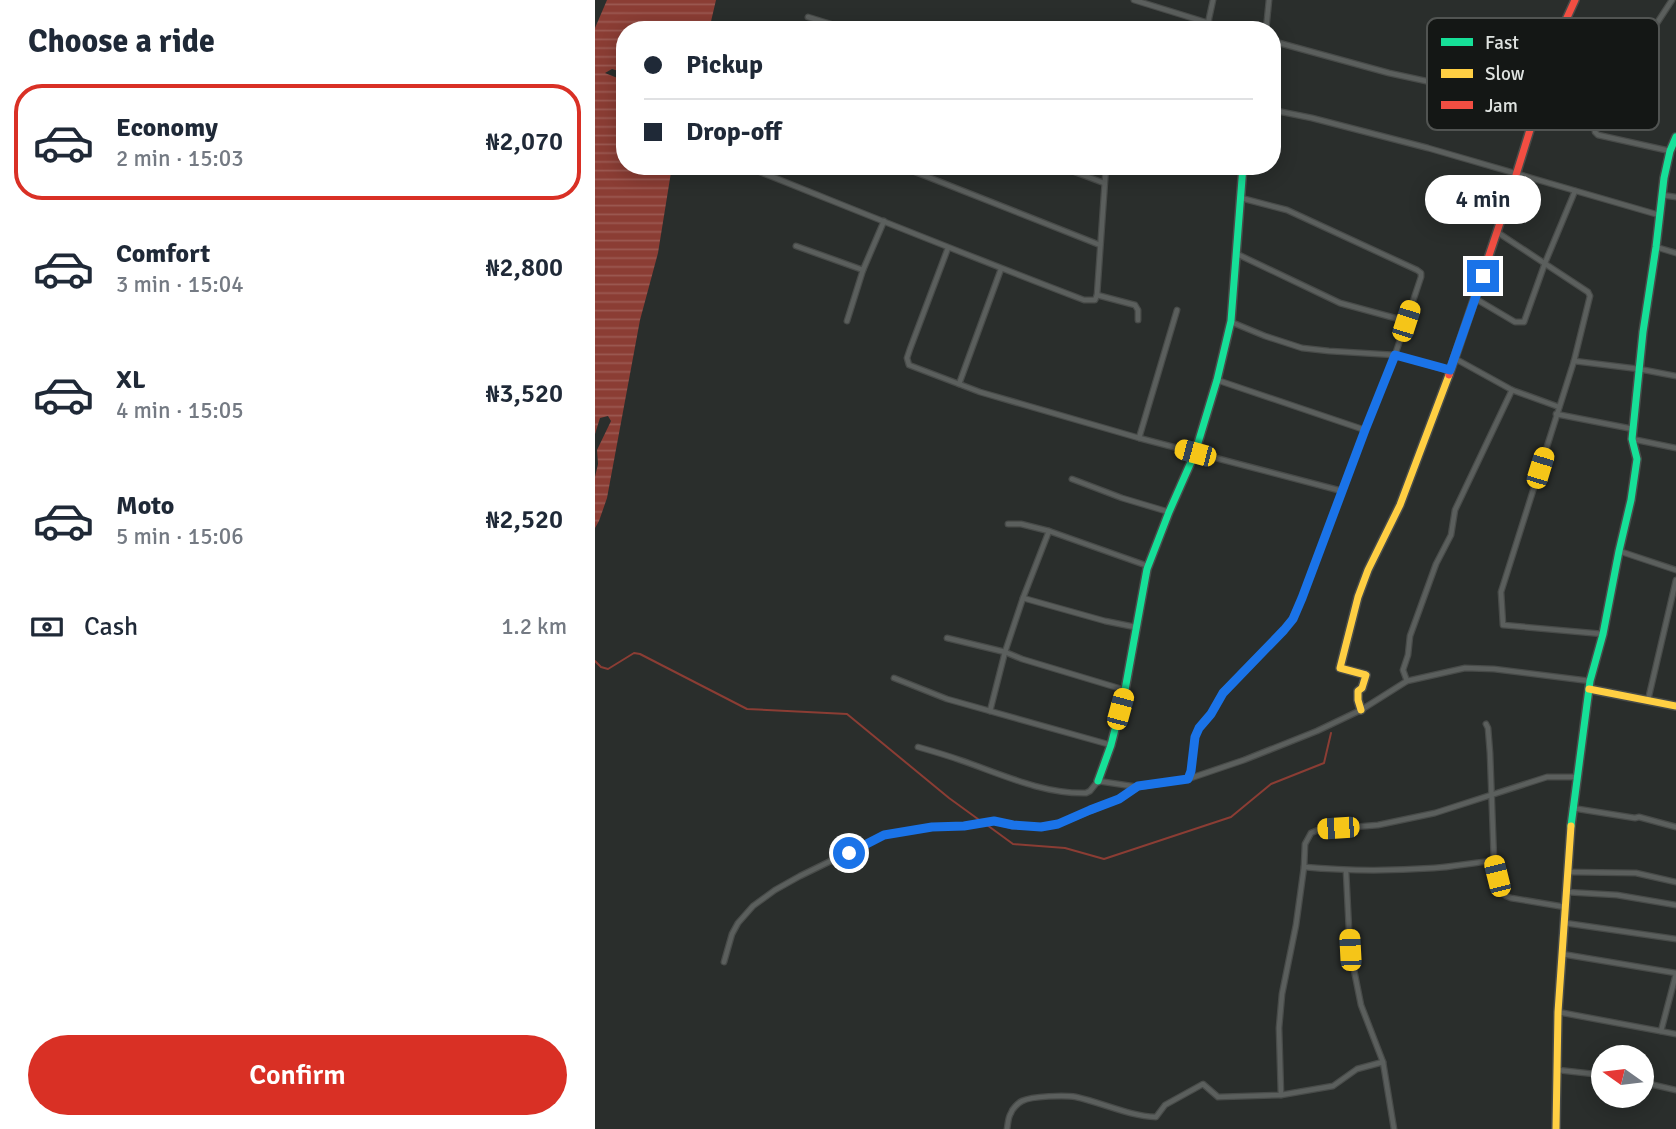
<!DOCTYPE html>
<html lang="en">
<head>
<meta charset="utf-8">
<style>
  :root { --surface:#fff; --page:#f6f6f7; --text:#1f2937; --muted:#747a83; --line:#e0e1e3; --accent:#d93025 }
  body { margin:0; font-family:Signika,sans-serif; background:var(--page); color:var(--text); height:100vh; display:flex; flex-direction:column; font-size:26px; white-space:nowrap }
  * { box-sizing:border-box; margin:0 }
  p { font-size:23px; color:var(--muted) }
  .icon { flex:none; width:38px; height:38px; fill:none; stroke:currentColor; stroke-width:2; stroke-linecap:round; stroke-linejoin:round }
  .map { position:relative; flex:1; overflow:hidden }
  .panel { display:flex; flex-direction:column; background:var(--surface); width:595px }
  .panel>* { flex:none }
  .top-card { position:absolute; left:21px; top:21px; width:665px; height:154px; border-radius:28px; box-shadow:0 4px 18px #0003; display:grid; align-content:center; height:154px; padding:0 28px; background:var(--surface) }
  .needle { width:46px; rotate:284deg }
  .controls { position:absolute; left:996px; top:1045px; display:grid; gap:14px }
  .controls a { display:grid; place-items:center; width:63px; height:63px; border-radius:50%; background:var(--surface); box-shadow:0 4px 18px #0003; font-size:35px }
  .end { position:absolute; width:32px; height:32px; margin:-16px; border:9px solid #1a73e8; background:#fff; box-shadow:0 0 0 4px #fff }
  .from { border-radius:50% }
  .bubble { position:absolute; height:49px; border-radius:24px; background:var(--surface); box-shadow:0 4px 18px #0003; font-size:23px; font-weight:600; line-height:49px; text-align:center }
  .car { position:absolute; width:21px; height:42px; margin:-21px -10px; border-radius:9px; box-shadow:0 0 5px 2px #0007; background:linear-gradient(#f5c518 24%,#345 0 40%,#f5c518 0 76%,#345 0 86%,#f5c518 0) }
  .top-card b { display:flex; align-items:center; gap:24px; height:66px; font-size:26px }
  .top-card b+b { border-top:2px solid var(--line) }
  .top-card i { width:18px; height:18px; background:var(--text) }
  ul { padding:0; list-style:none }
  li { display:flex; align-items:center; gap:21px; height:116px; margin:0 14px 10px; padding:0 14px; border:4px solid transparent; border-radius:28px }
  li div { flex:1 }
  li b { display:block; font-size:26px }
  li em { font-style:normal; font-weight:600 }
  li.current { border-color:var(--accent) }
  li>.icon { width:63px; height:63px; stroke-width:1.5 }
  h2 { padding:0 28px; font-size:32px; line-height:84px }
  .pay { display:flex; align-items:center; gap:18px; height:77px; padding:0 28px; font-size:26px }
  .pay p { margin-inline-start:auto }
  .button { display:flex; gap:14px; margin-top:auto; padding:14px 28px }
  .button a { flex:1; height:80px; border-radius:42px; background:var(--accent); color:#fff; font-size:28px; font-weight:600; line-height:80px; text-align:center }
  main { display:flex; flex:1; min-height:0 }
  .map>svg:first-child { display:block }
  .water { fill:url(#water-rules) }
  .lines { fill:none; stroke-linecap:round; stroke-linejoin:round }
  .stream { stroke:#8b3d34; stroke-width:2 }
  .street-casing { stroke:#484b49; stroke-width:7 }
  .fast-casing { stroke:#484b49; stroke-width:10 }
  .slow-casing { stroke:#484b49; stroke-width:10 }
  .jam-casing { stroke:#484b49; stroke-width:10 }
  .street { stroke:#5b5f5d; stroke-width:4.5 }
  .fast { stroke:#16e098; stroke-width:7 }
  .slow { stroke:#ffcf43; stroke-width:7 }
  .jam { stroke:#f24e42; stroke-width:7 }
  .route { stroke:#1a73e8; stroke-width:9 }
  .key { fill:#141715; stroke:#515452; stroke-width:2 }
  .key-label { font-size:19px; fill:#dfe3e0 }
</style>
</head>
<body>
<main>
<section class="panel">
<h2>Choose a ride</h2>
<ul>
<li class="current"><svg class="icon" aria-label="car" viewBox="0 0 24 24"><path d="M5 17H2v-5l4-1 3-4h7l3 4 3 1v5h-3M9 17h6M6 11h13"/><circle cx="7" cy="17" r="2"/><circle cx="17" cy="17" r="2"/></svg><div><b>Economy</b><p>2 min · 15:03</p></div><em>₦2,070</em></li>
<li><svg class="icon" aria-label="car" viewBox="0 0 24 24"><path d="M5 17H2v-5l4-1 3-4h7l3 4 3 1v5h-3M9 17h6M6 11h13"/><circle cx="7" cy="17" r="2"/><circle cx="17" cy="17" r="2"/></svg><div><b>Comfort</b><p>3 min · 15:04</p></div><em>₦2,800</em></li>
<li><svg class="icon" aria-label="car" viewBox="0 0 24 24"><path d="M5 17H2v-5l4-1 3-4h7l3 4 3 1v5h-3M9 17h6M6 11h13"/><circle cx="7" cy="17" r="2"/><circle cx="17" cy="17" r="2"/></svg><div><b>XL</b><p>4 min · 15:05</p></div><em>₦3,520</em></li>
<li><svg class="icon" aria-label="car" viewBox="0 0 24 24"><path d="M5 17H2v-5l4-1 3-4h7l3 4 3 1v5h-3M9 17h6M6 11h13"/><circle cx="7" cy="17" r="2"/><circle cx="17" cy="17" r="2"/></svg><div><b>Moto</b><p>5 min · 15:06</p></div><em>₦2,520</em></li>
</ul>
<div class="pay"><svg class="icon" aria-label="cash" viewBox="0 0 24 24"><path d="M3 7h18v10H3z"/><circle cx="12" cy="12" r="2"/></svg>Cash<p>1.2 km</p></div>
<div class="button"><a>Confirm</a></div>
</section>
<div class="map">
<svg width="1081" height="1129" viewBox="0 0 1081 1129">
  <defs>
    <pattern id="water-rules" width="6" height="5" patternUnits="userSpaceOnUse" patternTransform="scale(1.75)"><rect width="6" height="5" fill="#8b3d34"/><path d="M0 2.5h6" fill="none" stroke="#9b5951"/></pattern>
  </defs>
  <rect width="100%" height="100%" fill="#2a2e2c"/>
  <polygon class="water" points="12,0 121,0 114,30 30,30 30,73 17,69 10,73 30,81 30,166 77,166 63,253 45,320 12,498 4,521 0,528 0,477 3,464 2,450 16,421 13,416 5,418 0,434 0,28"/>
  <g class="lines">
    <g class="stream">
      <polyline points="0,661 6,667 13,669 39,653 45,654 152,709 252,714 354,798 387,822"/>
      <polyline points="392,825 418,844 470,848 509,859 636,817 676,784 729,763 736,733"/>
    </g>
    <defs>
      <g id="street">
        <polyline points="539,0 636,30"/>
        <polyline points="213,17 255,30"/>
        <polyline points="613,23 618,0"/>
        <polyline points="436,26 445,30"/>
        <polyline points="671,30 674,0"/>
        <polyline points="677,41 794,73 942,105"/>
        <polyline points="677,110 717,118 833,148 1064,215"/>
        <polyline points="1075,151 1003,135 1000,132 1000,128 1019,89 1077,0"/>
        <path d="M150,166C263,211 376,257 489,300H500L502,295L511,166"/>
        <polyline points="305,166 505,245"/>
        <polyline points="464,166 509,183"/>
        <polyline points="1067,195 1081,197"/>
        <polyline points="902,232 993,292 995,296 979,361 906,592 908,625 1008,634"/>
        <polyline points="201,246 268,270"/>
        <polyline points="1061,247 1081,253"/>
        <polyline points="353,248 315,349 312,358 314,365 385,392 544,438 747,491"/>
        <polyline points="642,254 745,303 811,321"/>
        <polyline points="502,295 540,305 543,310 543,320"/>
        <polyline points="881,299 920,322 929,322 950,263 980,191"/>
        <polyline points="252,321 268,270 289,221"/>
        <polyline points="636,322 670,336 707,348 734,351 800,355 855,371"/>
        <polyline points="859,358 917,390 964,407"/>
        <polyline points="979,361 1044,369 1081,376"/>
        <polyline points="622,380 770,430"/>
        <polyline points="364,384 406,269"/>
        <polyline points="961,414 1038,429"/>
        <polyline points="544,438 582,310"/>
        <polyline points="1037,439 1081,448"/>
        <polyline points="477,479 527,498 574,512"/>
        <polyline points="413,524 426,524 454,531 553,566"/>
        <polyline points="1024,551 1081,570"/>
        <polyline points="428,598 510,621 540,627"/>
        <polyline points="352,638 410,652 427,659 530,690"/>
        <polyline points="299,678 352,699 516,745"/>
        <polyline points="812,681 808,670 813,655 815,636 841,564 856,535 860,510 917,390"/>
        <polyline points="1053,700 1081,580"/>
        <polyline points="395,711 410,652 428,598 454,531"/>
        <polyline points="891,724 893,728 895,753 899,861 906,891 911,896 916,898 970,907"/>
        <path d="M323,747C337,751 351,755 365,760C406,774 447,794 491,793L495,791L503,781L543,787L593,779L649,760L722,731L766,710L812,681L870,668L899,669L995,681"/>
        <polyline points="593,779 596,771 600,737 604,728 616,714 627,693 689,630 697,619 707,598 770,430 800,355 826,277 826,273 822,270 692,210 646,198"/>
        <polyline points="977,808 1040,818 1044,817 1081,827"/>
        <path d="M709,867C752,871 796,871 839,868C859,867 879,862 899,861"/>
        <polyline points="751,871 755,950 766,1005 788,1062 799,1129"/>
        <polyline points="972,872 1041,873 1081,882"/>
        <polyline points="971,892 1022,895 1081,905"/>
        <polyline points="970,923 1081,939"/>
        <polyline points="967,954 1081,973"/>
        <polyline points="129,962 137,934 143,923 158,906 180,890 205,876 289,835 337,827 369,826 399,821 418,826 446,827 463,824 524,799 543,787"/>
        <polyline points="963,1012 1081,1034"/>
        <polyline points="1066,1031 1081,974"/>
        <polyline points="963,1070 1008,1075"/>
        <polyline points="1046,1082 1081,1090"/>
        <polyline points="686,1095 684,1028 687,994 701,925 709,867 710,844 716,833 723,830 783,825 840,813 952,777 981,777"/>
        <path d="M412,1129C413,1124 413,1117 416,1113C417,1109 423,1103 427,1101C437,1096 470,1095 481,1097C508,1103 534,1116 561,1117L570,1105L608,1084L623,1097L686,1095L738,1086L762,1069L788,1062"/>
      </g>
      <g id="fast">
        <polyline points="503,781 516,745 530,690 552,569 574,512 600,453 622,380 636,321 648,166"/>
        <polyline points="976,826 995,681 1008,634 1024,551 1036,500 1042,459 1037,439 1048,332 1061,247 1069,178 1075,151 1081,137"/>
      </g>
      <g id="slow">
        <polyline points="994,689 1081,706"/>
        <polyline points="766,710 763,700 763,691 767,688 771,675 745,668 763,597 773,570 805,505 854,375"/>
        <polyline points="961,1129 963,1012 976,826"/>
      </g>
      <polyline id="jam" points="854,375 921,175 965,33 980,0"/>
    </defs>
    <use href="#street" class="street-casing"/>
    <use href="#fast" class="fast-casing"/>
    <use href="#slow" class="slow-casing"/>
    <use href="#jam" class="jam-casing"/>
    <use href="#street" class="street"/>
    <use href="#fast" class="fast"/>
    <use href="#slow" class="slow"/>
    <use href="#jam" class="jam"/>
  </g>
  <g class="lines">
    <polyline class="route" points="254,853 289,835 337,827 369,826 399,821 418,825 446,827 463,824 495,810 524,799 543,786 593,779 596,771 600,737 604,728 616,714 628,693 689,630 698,619 707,598 770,430 800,355 855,370 888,276"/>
  </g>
  <rect x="832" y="18" width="232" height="112" rx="10" class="key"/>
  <rect x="846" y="38" width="32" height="8" fill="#16e098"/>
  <rect x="846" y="69" width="32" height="9" fill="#ffcf43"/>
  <rect x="846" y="101" width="32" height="8" fill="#f24e42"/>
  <g class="key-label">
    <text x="890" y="49">Fast</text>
    <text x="890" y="80">Slow</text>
    <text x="890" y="112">Jam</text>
  </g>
</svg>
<div class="controls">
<a><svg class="needle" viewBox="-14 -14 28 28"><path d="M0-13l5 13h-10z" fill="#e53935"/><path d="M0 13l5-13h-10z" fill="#747a83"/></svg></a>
</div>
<i class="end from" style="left:254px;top:853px"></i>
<i class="end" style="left:888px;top:276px"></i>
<div class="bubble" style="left:830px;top:175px;width:116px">4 min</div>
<i class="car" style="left:811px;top:321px;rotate:18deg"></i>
<i class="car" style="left:600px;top:453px;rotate:285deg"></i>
<i class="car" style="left:945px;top:468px;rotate:17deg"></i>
<i class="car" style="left:525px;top:709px;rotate:15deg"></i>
<i class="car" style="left:743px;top:828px;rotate:266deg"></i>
<i class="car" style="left:902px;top:876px;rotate:346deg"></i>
<i class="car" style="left:755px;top:950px;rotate:357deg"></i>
<div class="top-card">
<b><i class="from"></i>Pickup</b>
<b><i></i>Drop-off</b>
</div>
</div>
</main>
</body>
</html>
